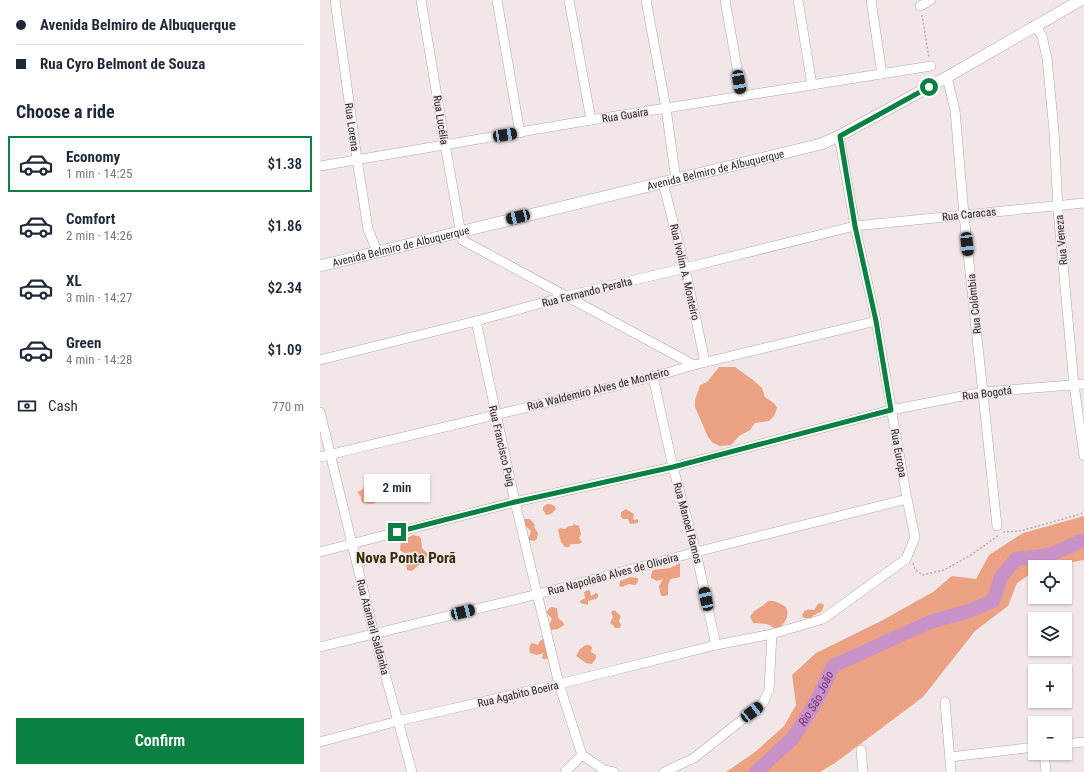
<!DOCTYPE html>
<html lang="en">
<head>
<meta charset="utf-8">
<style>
  :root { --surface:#fff; --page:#f2f2f3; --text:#1f2937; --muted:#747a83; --line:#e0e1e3; --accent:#0b8043 }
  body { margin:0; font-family:"Roboto Condensed",sans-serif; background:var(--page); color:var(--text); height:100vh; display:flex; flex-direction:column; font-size:15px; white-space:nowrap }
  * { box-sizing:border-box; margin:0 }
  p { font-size:13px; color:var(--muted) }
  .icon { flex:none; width:22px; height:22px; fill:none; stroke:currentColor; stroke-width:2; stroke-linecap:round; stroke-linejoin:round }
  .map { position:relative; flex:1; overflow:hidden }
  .details { display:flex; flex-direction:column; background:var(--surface); width:320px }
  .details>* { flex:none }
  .guide { display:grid; align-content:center; height:88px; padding:0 16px; background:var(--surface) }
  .fabs { position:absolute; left:708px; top:560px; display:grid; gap:8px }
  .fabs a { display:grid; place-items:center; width:44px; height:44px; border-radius:0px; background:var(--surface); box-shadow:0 1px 3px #0004; font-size:20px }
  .end { position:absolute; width:18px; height:18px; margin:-9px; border:5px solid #0b8043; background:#fff; box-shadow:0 0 0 2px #fff }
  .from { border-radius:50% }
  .bubble { position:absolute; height:28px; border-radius:0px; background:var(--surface); box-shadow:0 1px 3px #0004; font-size:13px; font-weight:600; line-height:28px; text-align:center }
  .car { position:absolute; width:12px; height:24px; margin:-12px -6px; border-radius:5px; box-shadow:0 0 3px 1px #0007; background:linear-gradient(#222 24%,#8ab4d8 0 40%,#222 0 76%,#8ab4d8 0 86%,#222 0) }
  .guide b { display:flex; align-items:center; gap:14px; height:38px; font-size:15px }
  .guide b+b { border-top:1px solid var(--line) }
  .guide i { width:10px; height:10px; background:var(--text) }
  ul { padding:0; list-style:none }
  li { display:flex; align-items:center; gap:12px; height:56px; margin:0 8px 6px; padding:0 8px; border:2px solid transparent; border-radius:0px }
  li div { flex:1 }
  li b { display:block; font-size:15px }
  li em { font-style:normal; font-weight:600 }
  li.selected { border-color:var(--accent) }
  li>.icon { width:36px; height:36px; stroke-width:1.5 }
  h2 { padding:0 16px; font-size:18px; line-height:48px }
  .pay { display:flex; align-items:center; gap:10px; height:44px; padding:0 16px; font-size:15px }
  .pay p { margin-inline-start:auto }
  .primary-button { display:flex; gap:8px; margin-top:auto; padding:8px 16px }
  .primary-button a { flex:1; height:46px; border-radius:0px; background:var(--accent); color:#fff; font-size:16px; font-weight:600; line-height:46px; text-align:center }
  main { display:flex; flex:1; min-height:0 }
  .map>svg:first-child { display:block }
  .forest { fill:#eba282 }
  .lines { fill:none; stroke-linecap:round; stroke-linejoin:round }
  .river { stroke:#c892c8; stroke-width:14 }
  .minor-casing { stroke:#b0a7a8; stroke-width:10 }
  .major-casing { stroke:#b0a7a8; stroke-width:12 }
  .path { stroke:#b4acae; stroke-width:1.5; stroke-dasharray:2 2; stroke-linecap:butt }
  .minor { stroke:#fff; stroke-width:9 }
  .major { stroke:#fff; stroke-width:11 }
  .route { stroke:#0b8043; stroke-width:5 }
  .labels { text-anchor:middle; stroke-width:3; stroke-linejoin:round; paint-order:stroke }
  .street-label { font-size:11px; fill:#292526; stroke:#f1e7e9 }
  .water-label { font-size:12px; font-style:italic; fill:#763477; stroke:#f1e7e9 }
  .district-label { font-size:15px; font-weight:bold; fill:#312b00; stroke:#f1e7e9 }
</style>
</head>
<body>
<main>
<section class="details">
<div class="guide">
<b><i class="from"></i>Avenida Belmiro de Albuquerque</b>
<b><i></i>Rua Cyro Belmont de Souza</b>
</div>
<h2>Choose a ride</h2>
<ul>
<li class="selected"><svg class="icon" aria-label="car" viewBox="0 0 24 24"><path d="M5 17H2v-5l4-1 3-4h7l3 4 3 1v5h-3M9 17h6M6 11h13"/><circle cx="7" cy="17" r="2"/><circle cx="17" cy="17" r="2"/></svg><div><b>Economy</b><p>1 min · 14:25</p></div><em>$1.38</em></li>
<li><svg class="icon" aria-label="car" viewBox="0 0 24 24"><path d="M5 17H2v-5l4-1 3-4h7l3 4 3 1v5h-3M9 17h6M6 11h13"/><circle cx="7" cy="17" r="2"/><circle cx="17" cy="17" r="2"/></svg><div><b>Comfort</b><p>2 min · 14:26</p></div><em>$1.86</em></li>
<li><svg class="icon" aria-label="car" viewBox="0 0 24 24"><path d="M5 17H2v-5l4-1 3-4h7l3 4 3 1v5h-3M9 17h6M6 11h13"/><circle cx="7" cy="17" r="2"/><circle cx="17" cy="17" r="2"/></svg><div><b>XL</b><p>3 min · 14:27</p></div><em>$2.34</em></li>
<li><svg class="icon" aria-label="car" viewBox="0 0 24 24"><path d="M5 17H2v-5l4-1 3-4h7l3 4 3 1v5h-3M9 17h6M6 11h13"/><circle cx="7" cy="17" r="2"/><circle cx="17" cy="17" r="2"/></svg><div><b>Green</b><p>4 min · 14:28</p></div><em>$1.09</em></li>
</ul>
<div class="pay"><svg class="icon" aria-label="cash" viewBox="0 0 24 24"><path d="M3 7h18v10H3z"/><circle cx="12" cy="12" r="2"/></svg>Cash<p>770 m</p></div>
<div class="primary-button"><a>Confirm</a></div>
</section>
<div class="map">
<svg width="764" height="772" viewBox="0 0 764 772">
  <rect width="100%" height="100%" fill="#f1e7e9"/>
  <g class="forest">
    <polygon points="399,367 415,367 433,380 442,388 445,397 455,404 457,408 454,416 449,421 435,423 430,430 419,436 411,445 400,446 393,443 388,437 375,407 375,400 380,385 387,382"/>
    <polygon points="51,483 62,494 62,497 53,504 43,503 41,501 41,497 37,492 42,490 45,484"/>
    <path d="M227,504C231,504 235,505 236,509L231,514L226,515L223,510V507Z"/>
    <polygon points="306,509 314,514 313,518 314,520 318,519 318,523 310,524 308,519 303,519 301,517 301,512"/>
    <polygon points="764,516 764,560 726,567 715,567 715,571 697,583 688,606 655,631 603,697 515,763 500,772 406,772 435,752 464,726 476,705 472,675 496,653 561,621 613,592 632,576 656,579 669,555 703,533"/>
    <polygon points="205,519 210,519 215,525 214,527 218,533 217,539 214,541 208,540 211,531 204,525 204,520"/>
    <polygon points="254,524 259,526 261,534 259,538 262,542 259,544 251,544 249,547 245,547 241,542 238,530 240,528 245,529 249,526 252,526"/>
    <path d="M93,535L99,536L101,539L102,548L107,553V556C104,562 97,566 92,571L87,570C85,560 88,559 96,555L97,552L84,553L80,550L81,541Z"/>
    <polygon points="360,563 360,577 351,579 348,585 348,595 345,596 341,596 339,586 343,579 337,581 331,578 331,575 333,570 350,568"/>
    <polygon points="310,577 318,578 318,582 315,585 309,584 302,587 299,586 300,581"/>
    <polygon points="269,590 270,591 271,596 276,593 278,594 278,597 276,599 268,601 268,605 260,603 260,601 265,598 264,592"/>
    <path d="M448,601C454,600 461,604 466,607C470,615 465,626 456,629L447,624L433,623L430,617C434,608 442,608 448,601Z"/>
    <path d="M501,603L504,605L502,611L493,616L491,618H484L482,616C484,609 488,609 494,610L498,604Z"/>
    <path d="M231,607L237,608L238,618L243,622L244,625L238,629L231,630C230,626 229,623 232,619L226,612Z"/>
    <polygon points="294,610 301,616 299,621 301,625 300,628 295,628 293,625 290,623 293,617 291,612"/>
    <path d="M223,639H225L229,658L228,659H223L222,658L223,653L217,655L210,653C209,649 209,645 212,643L218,645L219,642Z"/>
    <polygon points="266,645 269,645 272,647 271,652 276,655 276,658 272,664 266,663 256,656 260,649"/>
  </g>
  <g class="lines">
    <path class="river" id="s1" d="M436,772L473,738L497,700L513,666L610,622L649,611L673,601L681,577L696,559L729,555L764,540"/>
    <defs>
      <g id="minor">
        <polyline points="15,0 37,159 48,229 57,251"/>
        <polyline points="101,0 125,144 142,240 374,365"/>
        <polyline points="177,0 200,133"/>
        <polyline points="249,0 271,120"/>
        <polyline points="326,0 346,108 356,180"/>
        <polyline points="405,0 422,96"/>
        <polyline points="478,0 492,85"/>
        <polyline points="551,0 562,74"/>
        <polyline points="600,6 611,0"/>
        <polyline points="715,25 722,36 727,58 734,131 738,210 754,385 764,456"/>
        <polyline points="627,77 635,110 644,215 677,526"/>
        <polyline points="0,166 271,120 611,66"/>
        <polyline points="343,183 365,268 385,362"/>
        <polyline points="156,321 195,502 239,684 262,755"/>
        <polyline points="0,360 156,321 247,296 365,268 535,226 764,203"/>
        <polyline points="333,377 353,467 376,552 396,645"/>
        <polyline points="0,412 54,634 92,772"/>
        <polyline points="0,457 333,377 374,365 556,321"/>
        <polyline points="0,552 195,502 353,467 571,410 663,392 764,384"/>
        <polyline points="0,647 218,594 376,552 587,499"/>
        <polyline points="625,702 631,772"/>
        <polyline points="0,742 78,721 239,684 396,645 452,634 503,619 586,559 595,537 587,499 556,321 535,226 519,136"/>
        <polyline points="745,744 764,742"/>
        <polyline points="541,750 543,772"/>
        <polyline points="724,753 726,772"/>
        <polyline points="262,755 284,770 294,772"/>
        <polyline points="630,757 715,747"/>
        <polyline points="245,772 262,755"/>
        <polyline points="344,772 374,758 443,703 449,690 452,634"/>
      </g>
      <g id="major">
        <path id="s2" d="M0,266L501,144L519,136L627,77L761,0"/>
      </g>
    </defs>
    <use href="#minor" class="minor-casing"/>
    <use href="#major" class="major-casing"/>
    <g class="path">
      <polyline points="602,15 609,58"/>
      <polyline points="683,532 700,531 761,514 764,511"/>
      <polyline points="593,563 595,569 602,575 624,570 651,555 679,535"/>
    </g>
    <use href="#minor" class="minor"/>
    <use href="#major" class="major"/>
  </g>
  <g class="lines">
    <polyline class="route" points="77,532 195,502 353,467 571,410 556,321 535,226 520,136 609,87"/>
  </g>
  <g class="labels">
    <g class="street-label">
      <text transform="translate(305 115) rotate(-9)" y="4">Rua Guaira</text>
      <text transform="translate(121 120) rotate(81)" y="4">Rua Lucélia</text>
      <text transform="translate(32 127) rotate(82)" y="4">Rua Lorena</text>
      <text dy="4" stroke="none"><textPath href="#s2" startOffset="407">Avenida Belmiro de Albuquerque</textPath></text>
      <text transform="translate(649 214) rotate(-6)" y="4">Rua Caracas</text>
      <text transform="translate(741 240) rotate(-95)" y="4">Rua Veneza</text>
      <text dy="4" stroke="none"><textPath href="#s2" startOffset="83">Avenida Belmiro de Albuquerque</textPath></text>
      <text transform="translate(365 272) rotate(77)" y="4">Rua Ivolim A. Monteiro</text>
      <text transform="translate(267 292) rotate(-14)" y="4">Rua Fernando Peralta</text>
      <text transform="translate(654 304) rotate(-96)" y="4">Rua Colômbia</text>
      <text transform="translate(278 389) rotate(-14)" y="4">Rua Waldemiro Alves de Monteiro</text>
      <text transform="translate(667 393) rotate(-7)" y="4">Rua Bogotá</text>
      <text transform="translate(182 446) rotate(77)" y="4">Rua Francisco Puig</text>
      <text transform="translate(579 453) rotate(80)" y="4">Rua Europa</text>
      <text transform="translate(368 523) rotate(75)" y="4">Rua Manoel Ramos</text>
      <text transform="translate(293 574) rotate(-15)" y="4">Rua Napoleão Alves de Oliveira</text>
      <text transform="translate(53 627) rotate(75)" y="4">Rua Atamaril Saldanha</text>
      <text transform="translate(198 694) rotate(-13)" y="4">Rua Agabito Boeira</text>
    </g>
    <g class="water-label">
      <text dy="4" stroke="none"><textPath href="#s1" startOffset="96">Rio São João</textPath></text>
    </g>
    <g class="district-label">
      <text x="86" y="563">Nova Ponta Porã</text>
    </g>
  </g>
</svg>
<div class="fabs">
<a><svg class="icon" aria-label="locate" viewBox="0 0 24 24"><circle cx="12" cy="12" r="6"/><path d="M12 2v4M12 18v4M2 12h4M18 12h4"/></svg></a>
<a><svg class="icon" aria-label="layers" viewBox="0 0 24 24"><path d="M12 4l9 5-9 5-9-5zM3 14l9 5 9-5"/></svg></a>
<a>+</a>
<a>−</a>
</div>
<i class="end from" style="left:609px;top:87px"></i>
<i class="end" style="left:77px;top:532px"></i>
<div class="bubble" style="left:44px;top:474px;width:66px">2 min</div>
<i class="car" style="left:419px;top:82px;rotate:170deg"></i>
<i class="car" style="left:185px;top:135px;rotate:81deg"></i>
<i class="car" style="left:198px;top:217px;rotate:257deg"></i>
<i class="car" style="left:647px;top:244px;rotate:174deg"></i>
<i class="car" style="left:386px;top:599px;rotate:348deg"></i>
<i class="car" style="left:143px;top:612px;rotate:76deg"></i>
<i class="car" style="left:432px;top:712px;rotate:52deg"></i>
</div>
</main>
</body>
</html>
